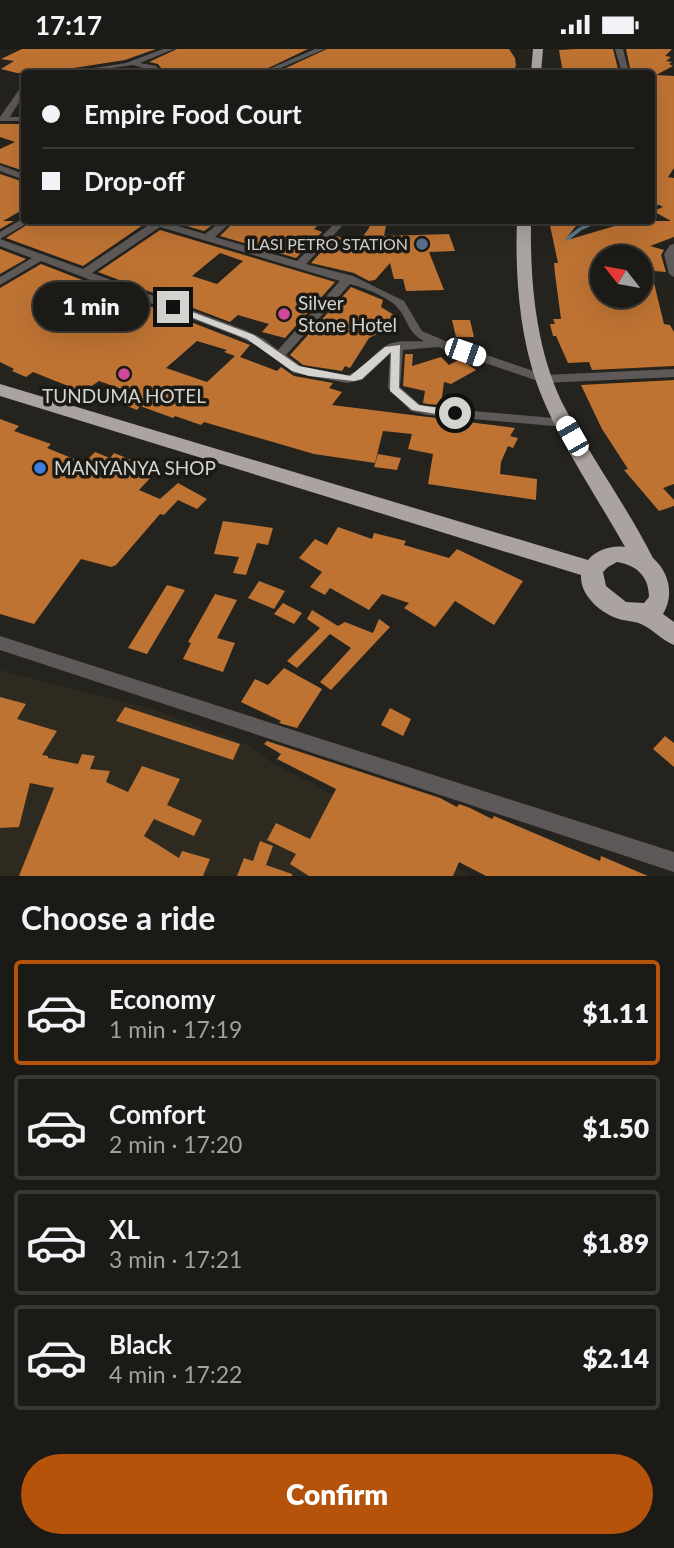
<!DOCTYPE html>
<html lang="en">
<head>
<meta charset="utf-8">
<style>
  :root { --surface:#1c1a16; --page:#25231f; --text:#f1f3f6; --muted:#a0a1a1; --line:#3a3835; --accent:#b45309 }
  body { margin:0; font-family:Lato,sans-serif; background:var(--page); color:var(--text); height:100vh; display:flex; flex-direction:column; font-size:26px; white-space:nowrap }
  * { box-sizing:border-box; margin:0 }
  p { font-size:23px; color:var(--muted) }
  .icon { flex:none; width:38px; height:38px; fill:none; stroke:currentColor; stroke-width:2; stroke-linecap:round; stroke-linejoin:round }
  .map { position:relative; height:827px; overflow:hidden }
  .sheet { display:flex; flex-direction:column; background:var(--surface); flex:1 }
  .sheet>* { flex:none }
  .guide { position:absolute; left:21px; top:21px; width:634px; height:154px; border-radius:7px; box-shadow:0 7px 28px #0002,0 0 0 2px var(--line); display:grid; align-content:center; height:154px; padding:0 21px; background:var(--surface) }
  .needle { width:46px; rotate:301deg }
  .buttons { position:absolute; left:590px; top:196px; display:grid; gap:14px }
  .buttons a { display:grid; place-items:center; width:63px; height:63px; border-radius:50%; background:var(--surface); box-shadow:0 7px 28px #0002,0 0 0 2px var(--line); font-size:35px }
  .end { position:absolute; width:32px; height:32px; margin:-16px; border:9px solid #d4d3d0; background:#111; box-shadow:0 0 0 4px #111 }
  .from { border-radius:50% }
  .bubble { position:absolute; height:49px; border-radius:24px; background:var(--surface); box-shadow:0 7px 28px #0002,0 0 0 2px var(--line); font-size:23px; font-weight:800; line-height:49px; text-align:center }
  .car { position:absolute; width:21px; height:42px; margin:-21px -10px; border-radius:9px; box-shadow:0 0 5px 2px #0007; background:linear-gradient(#fff 24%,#345 0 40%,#fff 0 76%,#345 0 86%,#fff 0) }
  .guide b { display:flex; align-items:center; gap:24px; height:66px; font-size:26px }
  .guide b+b { border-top:2px solid var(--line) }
  .guide i { width:18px; height:18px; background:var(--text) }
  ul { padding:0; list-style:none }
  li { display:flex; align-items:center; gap:21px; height:105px; margin:0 14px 10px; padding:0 7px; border:4px solid var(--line); border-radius:7px }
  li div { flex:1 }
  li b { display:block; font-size:26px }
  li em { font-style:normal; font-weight:800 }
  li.current { border-color:var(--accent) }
  li>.icon { width:63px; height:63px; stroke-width:1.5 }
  h2 { padding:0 21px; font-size:32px; line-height:84px }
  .primary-button { display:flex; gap:14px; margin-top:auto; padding:14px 21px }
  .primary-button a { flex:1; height:80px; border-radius:42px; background:var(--accent); color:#fff; font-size:28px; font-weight:800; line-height:80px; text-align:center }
  .status { display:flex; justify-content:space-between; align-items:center; height:49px; padding:0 35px; background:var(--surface); direction:ltr }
  .status svg { height:19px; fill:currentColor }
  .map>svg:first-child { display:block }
  .built { fill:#2f2a20 }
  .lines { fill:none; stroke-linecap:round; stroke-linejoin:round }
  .stream { stroke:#56798e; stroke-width:3.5 }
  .building { fill:#be7333; fill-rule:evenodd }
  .minor { fill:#5c5958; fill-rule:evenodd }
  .highway { fill:#aaa3a0; fill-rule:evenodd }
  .route { fill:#d4d3d0 }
  .service-dot { fill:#5c6f8a; stroke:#1c1a15; stroke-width:2.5 }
  .hotel-dot { fill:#d1479c; stroke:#1c1a15; stroke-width:2.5 }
  .shop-dot { fill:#3f7fe0; stroke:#1c1a15; stroke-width:2.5 }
  .labels { text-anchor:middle; stroke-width:7; stroke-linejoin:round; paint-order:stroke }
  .far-poi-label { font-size:16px; fill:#d4d3d0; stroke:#1c1a15; text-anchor:end }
  .poi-label { font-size:19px; fill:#d4d3d0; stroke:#1c1a15; text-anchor:start }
</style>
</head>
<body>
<div class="status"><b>17:17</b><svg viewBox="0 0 49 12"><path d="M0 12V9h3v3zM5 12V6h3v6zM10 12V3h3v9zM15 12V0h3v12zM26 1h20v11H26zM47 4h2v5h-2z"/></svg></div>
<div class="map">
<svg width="674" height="827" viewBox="0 0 674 827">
  <rect width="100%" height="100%" fill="#25231e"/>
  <polygon class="built" points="0,621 152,660 246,695 274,715 307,731 470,827 0,827"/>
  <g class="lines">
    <g class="stream">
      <polyline points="651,158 662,152"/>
      <polyline points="566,191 580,180 598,172"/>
    </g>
  </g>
  <g class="building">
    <polygon points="22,0 156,0 125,11 61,21 59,24 17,24 1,20 14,12 1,10"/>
    <polygon points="177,0 308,0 258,24 165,24 158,15 149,13"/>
    <polygon points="327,0 509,0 515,9 516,17 511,24 453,24 428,20 427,24 275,24"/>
    <polygon points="576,0 613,0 619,24 563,24 559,1"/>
    <path d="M626,0H672L665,7L671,8L666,12L672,13L669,15L673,17L656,26L674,27V119L668,128L674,129V188L650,197L664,201L661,206L666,223L654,222V234L664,275L670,276L674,283V317L592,321L589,313L568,314L556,287H553L550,275H555L553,270H561L555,225L554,214H558L549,172H580L564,192L618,176L611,172H671L653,162L663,158L651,151V136L657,130L651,128V24H631ZM602,208H640V247H602Z"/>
    <polygon points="24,75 24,74 24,122 0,114 0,100 15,93 0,88 0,75"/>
    <polygon points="0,125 24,133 24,160 3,172 14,172 0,180"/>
    <polygon points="33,172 128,172 143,176 83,217 6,189"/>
    <polygon points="169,172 218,172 204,182"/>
    <polygon points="235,172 294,172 318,176 314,180 322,183 296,209 220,187"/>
    <polygon points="371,172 387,172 384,187 449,185 455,202 429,203 444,241 406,242 403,230 394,230 390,214 375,231 369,232 354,224 311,214 336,187 358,194 369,179"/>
    <path d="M160,181L335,233L285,289L262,283L269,275L238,266L230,273L98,223ZM220,204L243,212L217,235L192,227Z"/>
    <polygon points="0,200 26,210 0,225"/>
    <path d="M41,215L250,296L240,308L277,322L281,318L294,327L333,334L329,339L342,343L332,356L515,379L510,387L518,389L513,399L508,397L501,413L500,425L537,430L536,451L428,435L433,405L408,400L412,385L383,382L375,414L314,405L204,373L201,376L175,367L173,369L140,357L137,361L119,354L130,343L99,332L83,343L33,323L26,328L12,322L14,320L0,313V239ZM197,292L227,301L224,303L235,307L207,333L166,319Z"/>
    <polygon points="351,238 383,251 381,258 399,269 391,273 395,276 369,289 350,319 345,317 342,322 303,316 290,306"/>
    <polygon points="452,271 470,271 474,288 456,288"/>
    <polygon points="405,305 413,305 412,317 441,308 449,316 460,310 476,321 451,335 444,333 441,356 428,355 423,354 425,342 403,337"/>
    <polygon points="674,331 674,435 663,439 674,451 674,457 659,462 624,421 628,420 602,380 581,336"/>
    <polygon points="0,370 19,377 14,382 51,395 47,399 84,414 95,403 110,409 114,404 147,417 143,421 154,425 139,441 160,450 178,434 207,450 197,460 178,451 164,466 160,465 116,516 111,518 81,510 34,575 0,565"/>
    <polygon points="378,405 401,409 397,421 374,418"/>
    <polygon points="223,472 273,479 268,496 257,494 246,526 233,524 239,508 214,505"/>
    <polygon points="338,478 372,490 374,484 406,492 404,496 449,509 457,500 523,532 494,576 455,552 435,578 404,559 409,554 382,545 369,561 330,539 325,546 310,538 322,523 299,509 315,490 327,496"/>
    <polygon points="259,532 285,542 274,560 248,549"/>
    <polygon points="167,536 185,541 147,605 128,599"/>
    <polygon points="215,545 237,551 217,589 235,594 223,623 183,610 191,594 188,593"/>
    <polygon points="283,554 302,564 294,575 274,565"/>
    <polygon points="312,561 338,577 345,573 373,584 379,570 390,578 331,641 320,633 351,599 330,585 297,619 287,612 320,579 307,570"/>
    <polygon points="284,619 322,640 297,679 279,674 281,672 241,653 255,630 268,636"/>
    <polygon points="0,648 26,655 17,670 57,682 42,706 48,707 48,709 78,715 82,705 95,707 90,720 110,722 106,733 128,743 142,717 180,730 167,756 202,771 194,787 154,770 144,787 179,809 182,802 210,810 203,827 19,827 54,739 30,734 19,778 0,779"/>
    <polygon points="125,658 240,695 233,711 116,672"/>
    <polygon points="390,659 411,670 403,687 381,676"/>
    <polygon points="665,687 674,694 674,718 653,700"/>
    <polygon points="267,692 440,749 457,758 459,755 470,759 492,770 494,767 600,812 601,807 648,827 486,827 459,813 453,827 309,827 290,815 296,805 267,791 276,774 310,790 336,740 277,710 281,705 264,695"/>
    <polygon points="260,792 273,797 266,816 292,825 292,827 237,827 244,809 253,812"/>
  </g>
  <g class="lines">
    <g class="minor">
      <polygon points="163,0 174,0 140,14 156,17 163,24 156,24 150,21 133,16 79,24 61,24 126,14"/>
      <polygon points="315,0 325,0 269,24 260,24"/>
      <polygon points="615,0 623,0 629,24 622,24"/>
      <polygon points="21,38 24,38 24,45 10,68 24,68 24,72 0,72 0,68"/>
      <polygon points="0,116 24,125 24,131 0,122"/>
      <path d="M24,169V172H31L0,190L83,220L150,175L145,172H161L205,185L222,172H232L215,188L297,212L337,172H347L306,215L353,227L404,252L422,282L443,291L545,326L674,320V328L544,334L438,298L403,301L400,338L420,356L428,358L565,370L572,374L565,378L428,366L411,362L388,339L390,305L362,331L347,334L294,324L256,296L237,287L41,212L0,236V228L32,209L0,197V183ZM160,178L340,232L278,301L264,290L245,281L92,224ZM350,235C362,238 388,248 396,257C409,270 406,283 424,292C414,293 399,291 389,295C373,302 364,323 347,326L302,318L286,306Z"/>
      <polygon points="674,195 674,228 669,225 664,205 670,196"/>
      <polygon points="0,587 674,803 674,823 0,601"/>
    </g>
    <g class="highway">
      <polygon points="533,0 543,0 541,24 531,24"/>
      <path d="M517,172H531C530,234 536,305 566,361C593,411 627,458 653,509C670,524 674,547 663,565L674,573V596C661,591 653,580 641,575C635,572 626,572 619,570C601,564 580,547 581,526L0,347V335L588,511C596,501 612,496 625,498C596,446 555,387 536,332C519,282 515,224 517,172ZM617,513C637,516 649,528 649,548L644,554L626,553L606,537L603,523L608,518Z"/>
    </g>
  </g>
  <polygon class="route" points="170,257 176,257 254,286 299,317 350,327 385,298 400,296 399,339 419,356 455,361 461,364 455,368 412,361 390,342 391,303 362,330 354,332 309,327 292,322 247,290 170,260"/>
  <circle class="service-dot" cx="422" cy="195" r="7"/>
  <g class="hotel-dot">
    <circle cx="284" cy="265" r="7"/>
    <circle cx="124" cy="325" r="7"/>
  </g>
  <circle class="shop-dot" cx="40" cy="419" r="7"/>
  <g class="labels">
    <g class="far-poi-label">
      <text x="408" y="201">ILASI PETRO STATION</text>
    </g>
    <g class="poi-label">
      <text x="298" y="261">Silver<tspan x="298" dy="22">Stone Hotel</tspan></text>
      <text x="124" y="354" text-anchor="middle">TUNDUMA HOTEL</text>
      <text x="54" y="426">MANYANYA SHOP</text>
    </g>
  </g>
</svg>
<div class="buttons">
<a><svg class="needle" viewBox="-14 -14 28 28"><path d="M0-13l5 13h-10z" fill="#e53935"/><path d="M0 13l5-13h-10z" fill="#a0a1a1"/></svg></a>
</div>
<i class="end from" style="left:455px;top:364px"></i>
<i class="end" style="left:173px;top:258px"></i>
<div class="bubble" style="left:33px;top:233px;width:116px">1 min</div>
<i class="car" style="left:465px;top:303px;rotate:109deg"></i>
<i class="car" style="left:572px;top:387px;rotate:330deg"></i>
<div class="guide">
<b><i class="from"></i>Empire Food Court</b>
<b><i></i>Drop-off</b>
</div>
</div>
<section class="sheet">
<h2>Choose a ride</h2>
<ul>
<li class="current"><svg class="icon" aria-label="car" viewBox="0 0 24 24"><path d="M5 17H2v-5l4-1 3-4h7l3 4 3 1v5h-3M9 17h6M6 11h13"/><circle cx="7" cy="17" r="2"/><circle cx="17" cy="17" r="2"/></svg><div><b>Economy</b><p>1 min · 17:19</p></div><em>$1.11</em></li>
<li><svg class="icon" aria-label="car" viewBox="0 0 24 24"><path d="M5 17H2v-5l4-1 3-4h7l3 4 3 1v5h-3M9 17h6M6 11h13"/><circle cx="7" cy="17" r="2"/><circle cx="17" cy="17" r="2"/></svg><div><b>Comfort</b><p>2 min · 17:20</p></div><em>$1.50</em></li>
<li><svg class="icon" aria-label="car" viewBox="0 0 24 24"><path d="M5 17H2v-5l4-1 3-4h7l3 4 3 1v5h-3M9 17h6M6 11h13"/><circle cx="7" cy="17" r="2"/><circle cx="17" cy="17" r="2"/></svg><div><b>XL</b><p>3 min · 17:21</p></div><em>$1.89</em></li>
<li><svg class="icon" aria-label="car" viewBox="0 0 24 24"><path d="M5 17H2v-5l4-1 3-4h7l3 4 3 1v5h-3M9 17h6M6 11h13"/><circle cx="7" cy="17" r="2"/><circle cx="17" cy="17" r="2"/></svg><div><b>Black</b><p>4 min · 17:22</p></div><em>$2.14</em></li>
</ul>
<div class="primary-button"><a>Confirm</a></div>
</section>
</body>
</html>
